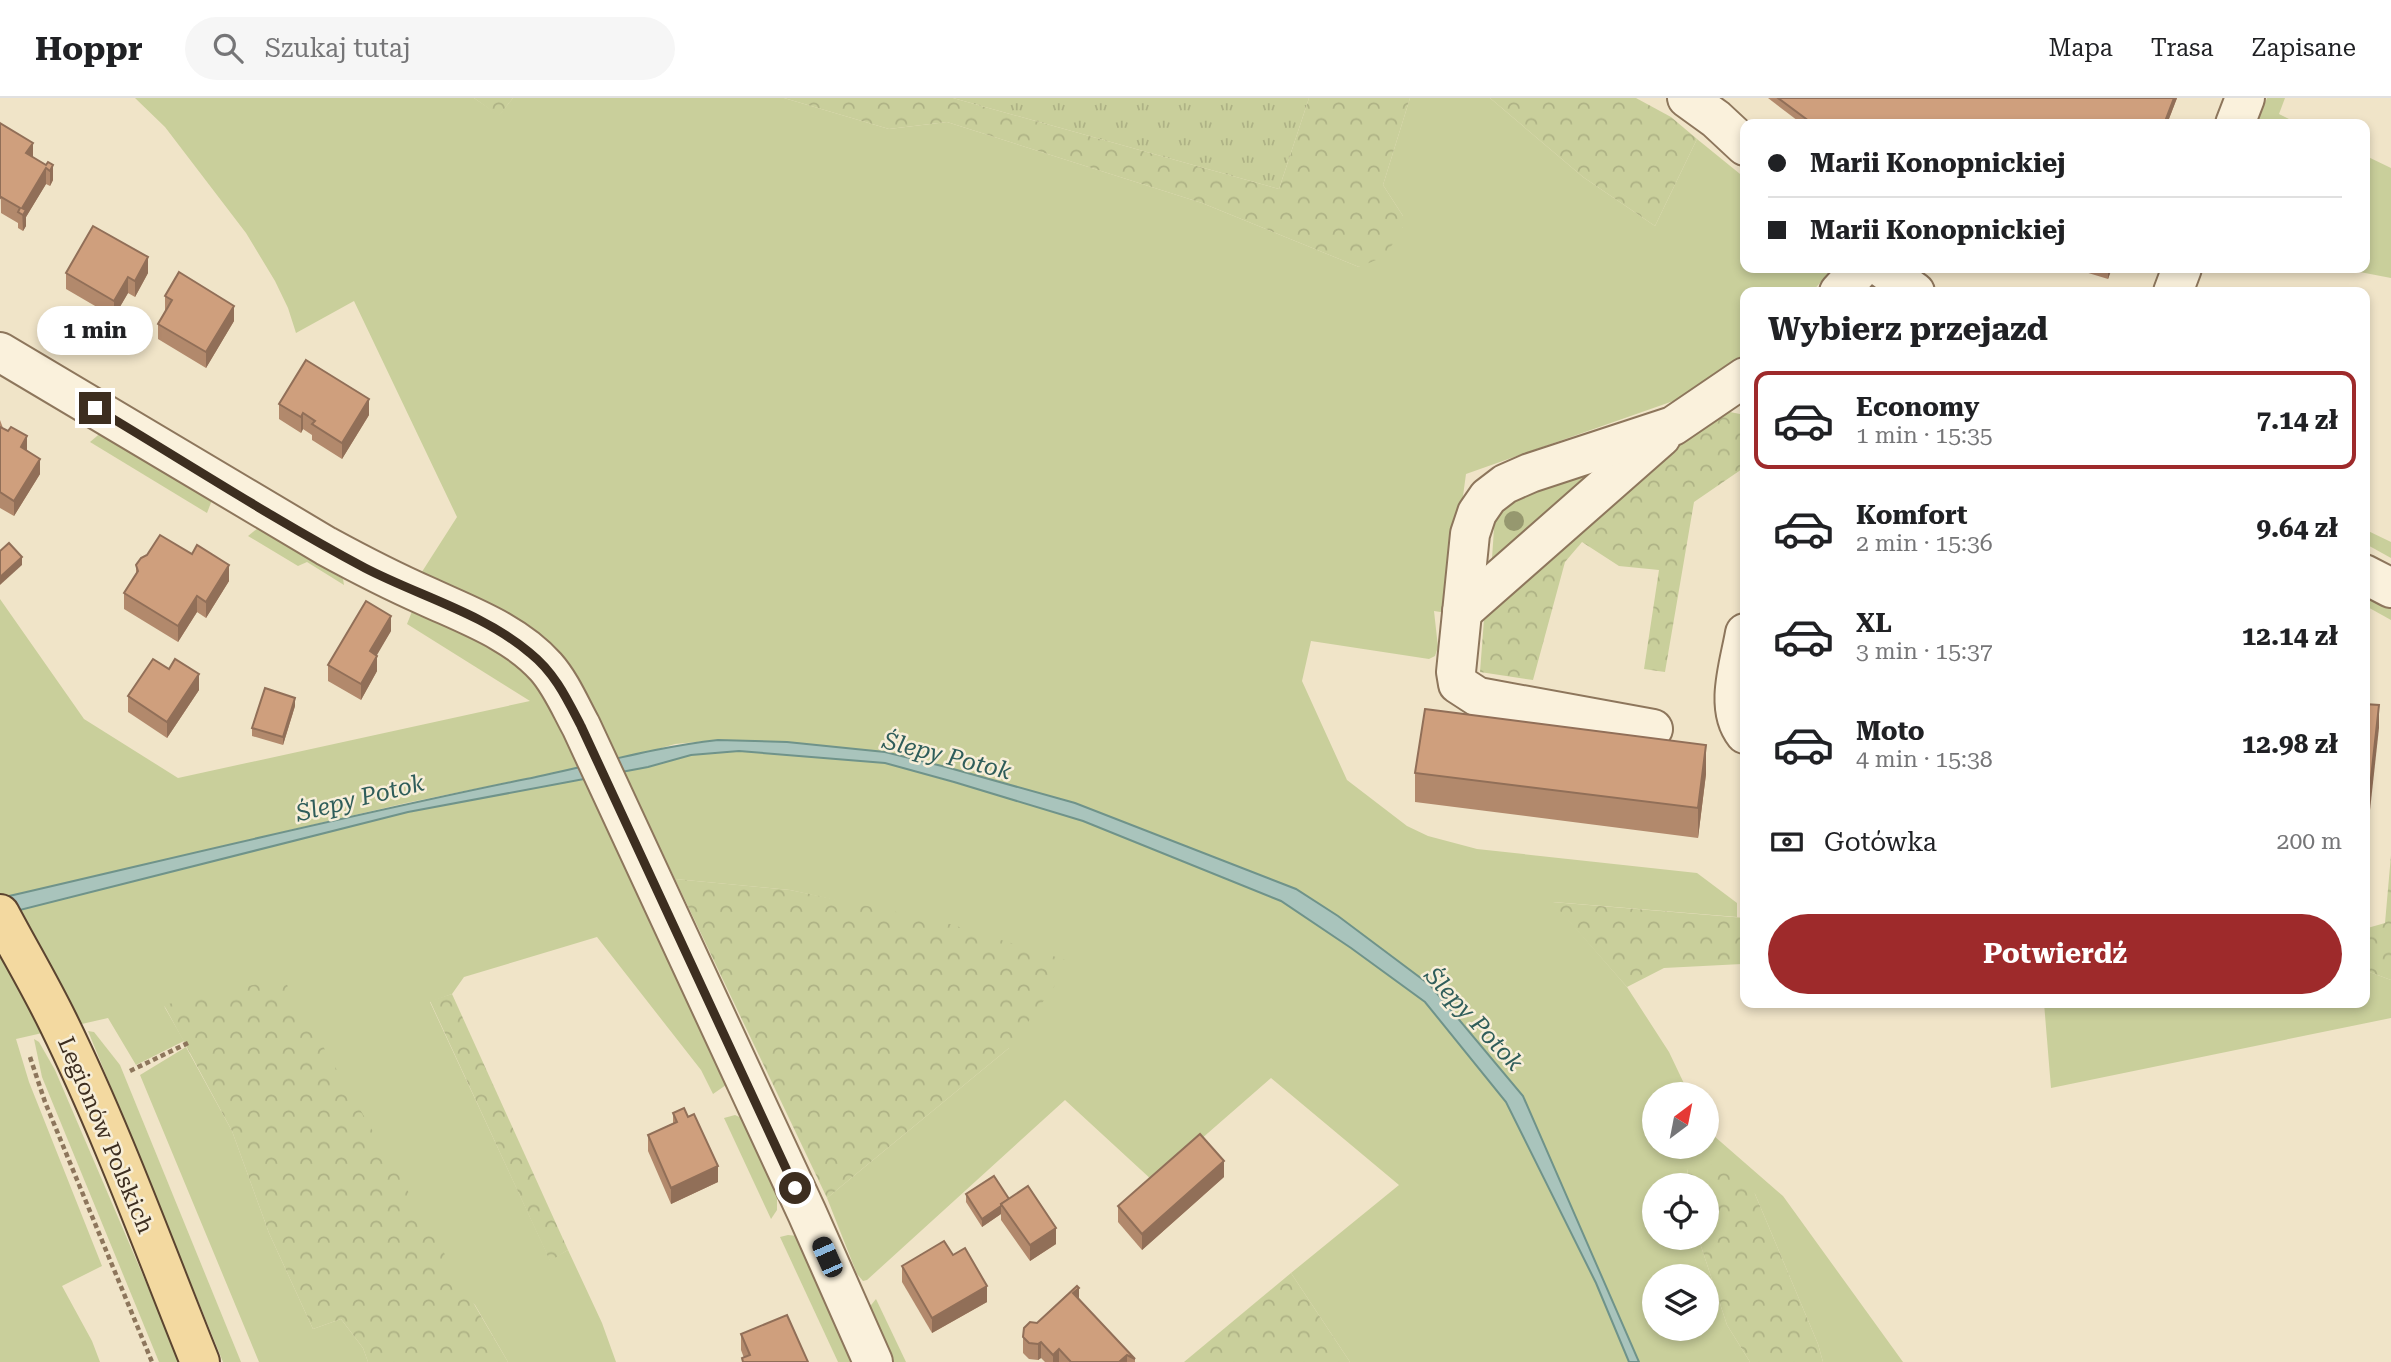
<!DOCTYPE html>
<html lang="pl">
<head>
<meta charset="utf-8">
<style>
  :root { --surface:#fff; --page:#f6f6f6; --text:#202124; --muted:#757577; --line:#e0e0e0; --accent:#9e2a2b }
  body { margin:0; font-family:"Roboto Serif",serif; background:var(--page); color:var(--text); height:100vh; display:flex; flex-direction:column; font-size:26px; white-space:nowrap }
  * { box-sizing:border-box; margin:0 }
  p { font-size:23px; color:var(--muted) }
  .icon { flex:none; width:38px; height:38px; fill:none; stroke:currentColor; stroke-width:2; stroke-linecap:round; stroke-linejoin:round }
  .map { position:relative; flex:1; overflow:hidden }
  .drawer { position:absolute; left:1740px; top:189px; width:630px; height:721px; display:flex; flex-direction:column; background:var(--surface); border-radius:14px; box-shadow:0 4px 10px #0003 }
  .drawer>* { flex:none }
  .banner { position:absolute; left:1740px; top:21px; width:630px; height:154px; border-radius:14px; box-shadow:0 4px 10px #0003; display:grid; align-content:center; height:154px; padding:0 28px; background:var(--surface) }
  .needle { width:46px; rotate:32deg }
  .buttons { position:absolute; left:1642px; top:984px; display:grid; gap:14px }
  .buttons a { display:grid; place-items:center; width:77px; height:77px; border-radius:50%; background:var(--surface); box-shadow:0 4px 10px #0003; font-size:35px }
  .end { position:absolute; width:32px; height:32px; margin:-16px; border:9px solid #3d2e20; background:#fff; box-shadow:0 0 0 4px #fff }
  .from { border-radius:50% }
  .bubble { position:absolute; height:49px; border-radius:24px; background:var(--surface); box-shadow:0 4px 10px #0003; font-size:23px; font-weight:700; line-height:49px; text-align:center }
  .car { position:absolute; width:21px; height:42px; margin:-21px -10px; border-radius:9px; box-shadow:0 0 5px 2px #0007; background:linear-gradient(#222 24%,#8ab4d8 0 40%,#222 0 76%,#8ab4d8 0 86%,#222 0) }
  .banner b { display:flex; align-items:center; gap:24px; height:66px; font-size:26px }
  .banner b+b { border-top:2px solid var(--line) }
  .banner i { width:18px; height:18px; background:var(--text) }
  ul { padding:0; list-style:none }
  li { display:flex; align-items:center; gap:21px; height:98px; margin:0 14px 10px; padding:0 14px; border:4px solid transparent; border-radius:14px }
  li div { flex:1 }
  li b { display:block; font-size:26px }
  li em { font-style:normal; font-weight:700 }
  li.selected { border-color:var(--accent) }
  li>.icon { width:63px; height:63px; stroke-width:1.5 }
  h2 { padding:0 28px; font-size:32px; line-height:84px }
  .pay { display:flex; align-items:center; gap:18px; height:77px; padding:0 28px; font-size:26px }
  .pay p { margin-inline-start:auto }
  .cta { display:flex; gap:14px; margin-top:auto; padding:14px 28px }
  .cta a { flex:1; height:80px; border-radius:42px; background:var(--accent); color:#fff; font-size:28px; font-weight:700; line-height:80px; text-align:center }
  header { display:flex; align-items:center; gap:42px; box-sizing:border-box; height:98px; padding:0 35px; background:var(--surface); border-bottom:2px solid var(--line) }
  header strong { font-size:33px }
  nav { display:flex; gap:38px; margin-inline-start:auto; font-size:24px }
  .search { width:490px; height:63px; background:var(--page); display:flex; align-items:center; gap:18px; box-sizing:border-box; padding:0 24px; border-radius:38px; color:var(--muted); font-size:26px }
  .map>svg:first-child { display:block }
  .green { fill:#c9cf9b; fill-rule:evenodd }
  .forest { fill:url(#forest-crowns) }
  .park { fill:url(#park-tufts) }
  .water { fill:#a9c4bc; stroke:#6f938a; stroke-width:2 }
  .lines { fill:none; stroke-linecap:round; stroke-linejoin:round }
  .minor-casing { stroke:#8d765c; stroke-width:42 }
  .major-casing { stroke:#5b4430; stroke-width:42 }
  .path { stroke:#8d765c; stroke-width:4.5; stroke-dasharray:5 3.5; stroke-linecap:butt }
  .minor { stroke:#faf1dc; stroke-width:38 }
  .major { stroke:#f3d9a0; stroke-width:38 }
  .tree { fill:#96986f }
  .wall { fill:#b2896c }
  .shaded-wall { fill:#916f58 }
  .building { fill:#cf9f7d; stroke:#916f58; stroke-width:2 }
  .route { stroke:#3d2e20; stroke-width:9 }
  .labels { text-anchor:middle; stroke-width:5; stroke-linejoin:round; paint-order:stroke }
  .street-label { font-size:23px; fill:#3d2e20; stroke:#f7eed8 }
  .water-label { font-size:24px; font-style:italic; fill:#2f5d5a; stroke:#f7eed8 }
</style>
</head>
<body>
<header>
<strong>Hoppr</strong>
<div class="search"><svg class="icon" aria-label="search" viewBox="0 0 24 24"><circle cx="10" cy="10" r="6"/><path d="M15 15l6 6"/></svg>Szukaj tutaj</div>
<nav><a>Mapa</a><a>Trasa</a><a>Zapisane</a></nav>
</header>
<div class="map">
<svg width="2391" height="1264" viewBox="0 0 2391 1264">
  <defs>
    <pattern id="forest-crowns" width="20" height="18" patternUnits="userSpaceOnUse" patternTransform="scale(1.75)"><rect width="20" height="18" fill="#c9cf9b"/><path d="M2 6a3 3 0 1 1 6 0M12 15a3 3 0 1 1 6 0" fill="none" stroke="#aeb285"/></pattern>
    <pattern id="park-tufts" width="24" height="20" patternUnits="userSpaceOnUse" patternTransform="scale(1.75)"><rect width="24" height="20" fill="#c9cf9b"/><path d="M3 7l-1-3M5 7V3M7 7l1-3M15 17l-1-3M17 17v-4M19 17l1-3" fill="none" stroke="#aeb285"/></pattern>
  </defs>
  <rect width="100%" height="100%" fill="#f0e4c8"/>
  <g class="green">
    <path d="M135,0H474L499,17L513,0H784L889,31L947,24L1202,105L1359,169L1403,129V118L1383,87L1410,0H1490L1583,79L1655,128L1697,41L1745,80V170H1833L1812,194H1745V260L1679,301L1466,376L1447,515L1434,513L1438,549L1435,558L1429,561L1311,543L1302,583L1347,682L1407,728L1428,738L1477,751L1697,775L1737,805V819L1553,804L1627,889L1669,954L1689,996H1654V1048H1706V1031L1783,1098L1903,1264H1823L1818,1246L1755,1096L1688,1071L1685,1087H1654V1139H1698L1727,1227L1750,1264H1639L1523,998L1338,818L946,669L885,654L787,644L718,642L675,646L631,659L406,705L0,800V501L84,621L178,680L530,603L407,526L413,511C459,535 518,556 548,601C560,620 568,645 577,666L611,658L582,596L418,480L457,419L354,203L296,235L288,210L275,183L246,135L165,29ZM1654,1178H1706V1230H1654Z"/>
    <polygon points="2267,0 2285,0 2279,16 2299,26 2257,26"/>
    <polygon points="2364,57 2391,70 2391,180 2339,170 2364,170"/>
    <polygon points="103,333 214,397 207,415 90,344"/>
    <polygon points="1628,355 1491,475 1495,416 1533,385"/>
    <polygon points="258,430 343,481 344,487 307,464 298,468 248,438"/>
    <polygon points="2364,431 2391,444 2391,460 2364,445"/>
    <polygon points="2364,495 2391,508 2391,522 2364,507"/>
    <polygon points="739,653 885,665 1044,710 1083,723 1281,803 1351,850 1425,904 1506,1004 1596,1185 1629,1264 1350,1264 1291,1175 1399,1087 1271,980 1153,1083 1065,1002 867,1182 863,1183 857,1176 827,1100 1009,950 862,808 790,792 675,781 646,721 610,733 724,974 726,987 713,996 701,972 597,839 464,879 452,896 430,904 550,1162 568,1152 602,1225 616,1264 508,1264 475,1207 164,908 184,943 136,967 108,920 16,941 29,984 102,1168 62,1188 92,1243 100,1264 0,1264 0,817 408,714 648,669 691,657"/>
    <polygon points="2364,872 2391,882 2391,920 2051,990 2044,905 2364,905"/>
    <polygon points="88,933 94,934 120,967 241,1264 223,1264"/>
    <polygon points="34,941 39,944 55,972 180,1264 159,1264 42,979"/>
    <polygon points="186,949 232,1033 269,1135 313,1231 341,1221 363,1250 368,1264 259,1264 140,977"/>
    <polygon points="735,1017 744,1021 777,1093 777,1112 771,1121 724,1020"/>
    <polygon points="788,1137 798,1138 861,1264 838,1264 780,1139"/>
    <polygon points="876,1201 906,1264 889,1264 867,1212"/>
  </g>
  <g class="forest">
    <polygon points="474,0 513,0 499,18"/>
    <polygon points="784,0 953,0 1279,91 1309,0 1410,0 1383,87 1403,118 1403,129 1398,140 1381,160 1359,169 1202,105 947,24 889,31"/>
    <polygon points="1490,0 1636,0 1671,19 1697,41 1655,128 1583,79"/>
    <polygon points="1720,312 1745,317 1745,369 1694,404 1665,574 1644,571 1659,472 1619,468 1582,444 1565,464 1533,582 1480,574 1485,508"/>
    <polygon points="2391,757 2391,882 2364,872 2364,831 2385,825"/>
    <polygon points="675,781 790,792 940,823 1072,864 1009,950 827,1100"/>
    <polygon points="1552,804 1745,820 1742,866 1664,870 1627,889"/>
    <polygon points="283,880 508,1264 368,1264 363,1250 341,1221 313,1231 269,1135 232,1033 164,907"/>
    <polygon points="452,896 568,1152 550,1163 430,903"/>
    <polygon points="1707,1066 1731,1068 1755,1096 1818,1246 1823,1264 1750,1264 1727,1227 1698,1139 1706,1139 1706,1087 1685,1087 1688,1071"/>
    <polygon points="1291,1175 1350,1264 1184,1264"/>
  </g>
  <polygon class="park" points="953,0 1309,0 1279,91"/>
  <path class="water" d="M718,642L787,644L885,654L946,669L1075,705L1296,791L1338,818L1430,887L1523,998L1639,1264H1629L1596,1185L1506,1004L1425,904L1351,850L1281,803L1083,723L954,684L885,665L739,653L691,657L648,669L408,714L0,817V800L9,798C182,758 353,716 526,681C590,668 654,649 718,642Z"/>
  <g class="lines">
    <defs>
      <g id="minor">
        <polyline points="1687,0 1716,21 1745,48"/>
        <polyline points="2235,26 2245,0"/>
        <polyline points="1882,170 1915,194"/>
        <polyline points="1839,194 1861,170"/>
        <polyline points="2173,194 2182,170"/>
        <path d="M0,254L326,448C359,466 392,483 426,498C467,517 515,534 546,569C561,586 570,608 581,628L807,1115L873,1264"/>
        <polyline points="2364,476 2391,490"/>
        <polyline points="1462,514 1661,339"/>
        <path d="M1745,535C1740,565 1724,610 1745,636"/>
        <polyline points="1653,631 1478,599 1458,586 1456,574 1470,436 1477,415 1488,399 1505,386 1530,375 1673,328 1745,279"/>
      </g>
      <path id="major" d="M0,816C19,852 40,887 58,924C112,1034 154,1150 200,1264"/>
    </defs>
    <use href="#minor" class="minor-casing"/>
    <use href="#major" class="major-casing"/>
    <g class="path">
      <polyline points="30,959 45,1004 152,1264"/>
      <polyline points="130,973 188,945"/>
    </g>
    <use href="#minor" class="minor"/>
    <use href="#major" class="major"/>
  </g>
  <circle class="tree" cx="1514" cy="423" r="10"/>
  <g class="wall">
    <polygon points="1768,0 2177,0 2167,26 1802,26"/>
    <polygon points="0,25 33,59 46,67 48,64 53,82 50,88 46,86 26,119 26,128 23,133 18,130 18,125 1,115"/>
    <polygon points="2072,170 2112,170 2108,181"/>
    <polygon points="66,175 148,175 135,199 128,195 114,219 66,191"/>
    <polygon points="165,198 234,223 206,270 158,241 158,226 165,214"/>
    <polygon points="279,306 369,317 342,361 312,342 312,337 303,331 301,335 279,321"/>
    <polygon points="0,322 3,330 27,353 40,376 14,418 0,410"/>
    <polygon points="136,467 229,483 206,520 197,514 178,544 124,511 124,495 136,476"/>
    <polygon points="391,533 376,557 377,573 361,602 328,583 328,567"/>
    <polygon points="169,571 199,592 167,640 128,614 128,598"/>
    <polygon points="295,608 283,647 252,638 252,630"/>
    <polygon points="1415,675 1706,676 1698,740 1415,704"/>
    <polygon points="673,1015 688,1019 718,1084 671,1106 648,1053 648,1037 673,1025"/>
    <polygon points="1224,1079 1142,1152 1118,1124 1118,1108"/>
    <polygon points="966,1096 1009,1101 1056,1146 1030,1163 1001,1122 1001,1116 982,1129 966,1104"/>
    <polygon points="902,1168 987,1204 932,1235 902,1184"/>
    <polygon points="1079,1202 1135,1261 1135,1264 1045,1264 1041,1260 1038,1262 1029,1261 1023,1255 1023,1239 1037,1225"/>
    <polygon points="741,1236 808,1264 742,1264 742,1260 744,1260 741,1252"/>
  </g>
  <g class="shaded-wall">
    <polygon points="2174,0 2177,0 2167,26 2164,26"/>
    <polygon points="33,45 33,61 26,55"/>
    <polygon points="53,67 53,82 50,88 50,73"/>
    <polygon points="46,70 46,86 26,119 26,128 23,133 22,110"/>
    <polygon points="148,159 148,175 135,199 135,183"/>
    <polygon points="2109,170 2112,170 2108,181 2108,173"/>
    <polygon points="128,179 128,195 114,219 114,203"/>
    <polygon points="234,208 234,223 206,270 206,254"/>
    <polygon points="369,301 369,317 342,361 342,345"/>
    <polygon points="303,315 303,331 301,335 301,319"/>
    <polygon points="27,338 27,354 21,349"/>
    <polygon points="40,361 40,376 14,418 14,403"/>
    <polygon points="22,459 22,467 0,487 0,479"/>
    <polygon points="229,467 229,483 206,520 206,504"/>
    <polygon points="197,498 197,514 178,544 178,528"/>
    <polygon points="391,518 391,533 370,569 370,553"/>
    <polygon points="377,558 377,573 361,602 361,586"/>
    <polygon points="199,576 199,592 167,640 167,624"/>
    <polygon points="295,600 295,608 283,647 283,639"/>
    <polygon points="2379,607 2379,630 2364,767 2364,744"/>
    <polygon points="1706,647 1706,676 1698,740 1698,710"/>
    <polygon points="1224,1063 1224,1079 1142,1152 1142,1136"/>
    <polygon points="718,1068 718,1084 671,1106 671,1090"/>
    <polygon points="1001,1108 1001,1116 982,1129 982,1121"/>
    <polygon points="1056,1130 1056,1146 1030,1163 1030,1147"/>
    <polygon points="987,1188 987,1204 932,1235 932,1220"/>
    <polygon points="1079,1190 1079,1205 1073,1195"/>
    <polygon points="1041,1244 1041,1260 1038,1262 1038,1246"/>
    <polygon points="1059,1251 1059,1264 1053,1264 1053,1257"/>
    <polygon points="1127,1257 1127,1264 1119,1264"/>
  </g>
  <g class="building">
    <polygon points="1778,0 2174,0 2164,26 1813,26"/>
    <polygon points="0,25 33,45 26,55 46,67 48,64 53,67 50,73 46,70 22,110 26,112 23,117 18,114 20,110 1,99 0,100"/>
    <polygon points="93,128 148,159 135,183 128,179 114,203 66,175"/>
    <polygon points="2099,170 2109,170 2108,173"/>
    <polygon points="179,174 234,208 206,254 158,226 172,202 165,198"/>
    <polygon points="306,262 369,301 342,345 312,326 315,323 303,315 301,319 279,306"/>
    <polygon points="0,329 8,333 11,329 27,338 21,349 40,361 14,403 0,394"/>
    <polygon points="160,437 192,456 197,447 229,467 206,504 197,498 178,528 124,495 138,473 136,467 141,460 147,457"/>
    <polygon points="9,445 22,459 0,479 0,453"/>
    <polygon points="366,503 391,518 370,553 377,558 361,586 328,567"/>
    <polygon points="153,561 169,571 175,561 199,576 167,624 128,598"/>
    <polygon points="265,590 295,600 283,639 252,630"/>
    <polygon points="2364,606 2379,607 2364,744"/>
    <polygon points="1425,611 1706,647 1698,710 1415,675"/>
    <polygon points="684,1010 688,1019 694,1016 718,1068 671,1090 648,1037 677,1024 673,1015"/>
    <polygon points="1200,1036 1224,1063 1142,1136 1118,1108"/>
    <polygon points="994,1078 1009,1101 1001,1106 1001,1108 982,1121 966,1096"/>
    <polygon points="1028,1088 1056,1130 1030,1147 1001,1106"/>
    <polygon points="944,1143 953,1157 965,1150 987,1188 932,1220 902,1168"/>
    <polygon points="1077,1188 1079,1190 1073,1195 1135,1261 1127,1257 1119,1264 1071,1264 1059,1251 1053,1257 1041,1244 1038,1246 1029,1245 1023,1239 1024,1230 1030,1224 1037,1225"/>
    <polygon points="787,1217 808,1264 743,1264 742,1260 750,1257 741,1236"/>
  </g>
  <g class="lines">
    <path class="route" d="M95,310C184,363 273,421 365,470C419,498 483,515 530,555C555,575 567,601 581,628L795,1090"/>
  </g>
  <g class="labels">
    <g class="street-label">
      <text transform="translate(106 1037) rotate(67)" y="8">Legionów Polskich</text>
    </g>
    <g class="water-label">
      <text transform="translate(947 658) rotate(14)" y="8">Ślepy Potok</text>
      <text transform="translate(360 700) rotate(-14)" y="8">Ślepy Potok</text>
      <text transform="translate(1474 921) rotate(47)" y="8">Ślepy Potok</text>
    </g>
  </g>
</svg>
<div class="buttons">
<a><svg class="needle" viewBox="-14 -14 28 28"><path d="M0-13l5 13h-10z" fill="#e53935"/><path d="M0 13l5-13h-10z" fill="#757577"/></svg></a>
<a><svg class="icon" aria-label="locate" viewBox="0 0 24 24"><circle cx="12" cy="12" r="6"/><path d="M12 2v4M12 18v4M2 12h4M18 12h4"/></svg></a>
<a><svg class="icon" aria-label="layers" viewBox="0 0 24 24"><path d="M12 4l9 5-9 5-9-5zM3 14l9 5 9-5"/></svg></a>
</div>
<i class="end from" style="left:795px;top:1090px"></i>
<i class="end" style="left:95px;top:310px"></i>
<div class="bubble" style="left:37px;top:208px;width:116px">1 min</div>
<i class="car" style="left:827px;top:1159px;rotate:336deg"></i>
<div class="banner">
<b><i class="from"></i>Marii Konopnickiej</b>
<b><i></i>Marii Konopnickiej</b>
</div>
<section class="drawer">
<h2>Wybierz przejazd</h2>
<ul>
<li class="selected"><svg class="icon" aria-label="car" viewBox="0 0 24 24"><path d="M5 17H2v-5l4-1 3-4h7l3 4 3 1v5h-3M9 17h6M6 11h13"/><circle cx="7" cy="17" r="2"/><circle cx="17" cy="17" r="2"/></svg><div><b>Economy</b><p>1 min · 15:35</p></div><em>7.14 zł</em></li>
<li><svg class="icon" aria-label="car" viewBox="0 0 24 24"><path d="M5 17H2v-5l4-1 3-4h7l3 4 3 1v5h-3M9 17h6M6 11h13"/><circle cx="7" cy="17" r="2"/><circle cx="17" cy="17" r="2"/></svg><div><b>Komfort</b><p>2 min · 15:36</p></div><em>9.64 zł</em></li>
<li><svg class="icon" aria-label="car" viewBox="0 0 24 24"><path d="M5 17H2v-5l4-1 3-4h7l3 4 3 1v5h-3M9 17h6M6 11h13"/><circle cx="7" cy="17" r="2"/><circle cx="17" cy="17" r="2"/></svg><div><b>XL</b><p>3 min · 15:37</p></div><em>12.14 zł</em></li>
<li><svg class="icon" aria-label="car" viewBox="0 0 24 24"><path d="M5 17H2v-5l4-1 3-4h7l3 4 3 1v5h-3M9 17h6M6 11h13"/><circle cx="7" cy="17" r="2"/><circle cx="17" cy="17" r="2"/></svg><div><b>Moto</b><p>4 min · 15:38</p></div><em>12.98 zł</em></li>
</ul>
<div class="pay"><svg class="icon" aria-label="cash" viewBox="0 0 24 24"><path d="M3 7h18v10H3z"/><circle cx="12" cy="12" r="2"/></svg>Gotówka<p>200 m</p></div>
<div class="cta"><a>Potwierdź</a></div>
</section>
</div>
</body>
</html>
